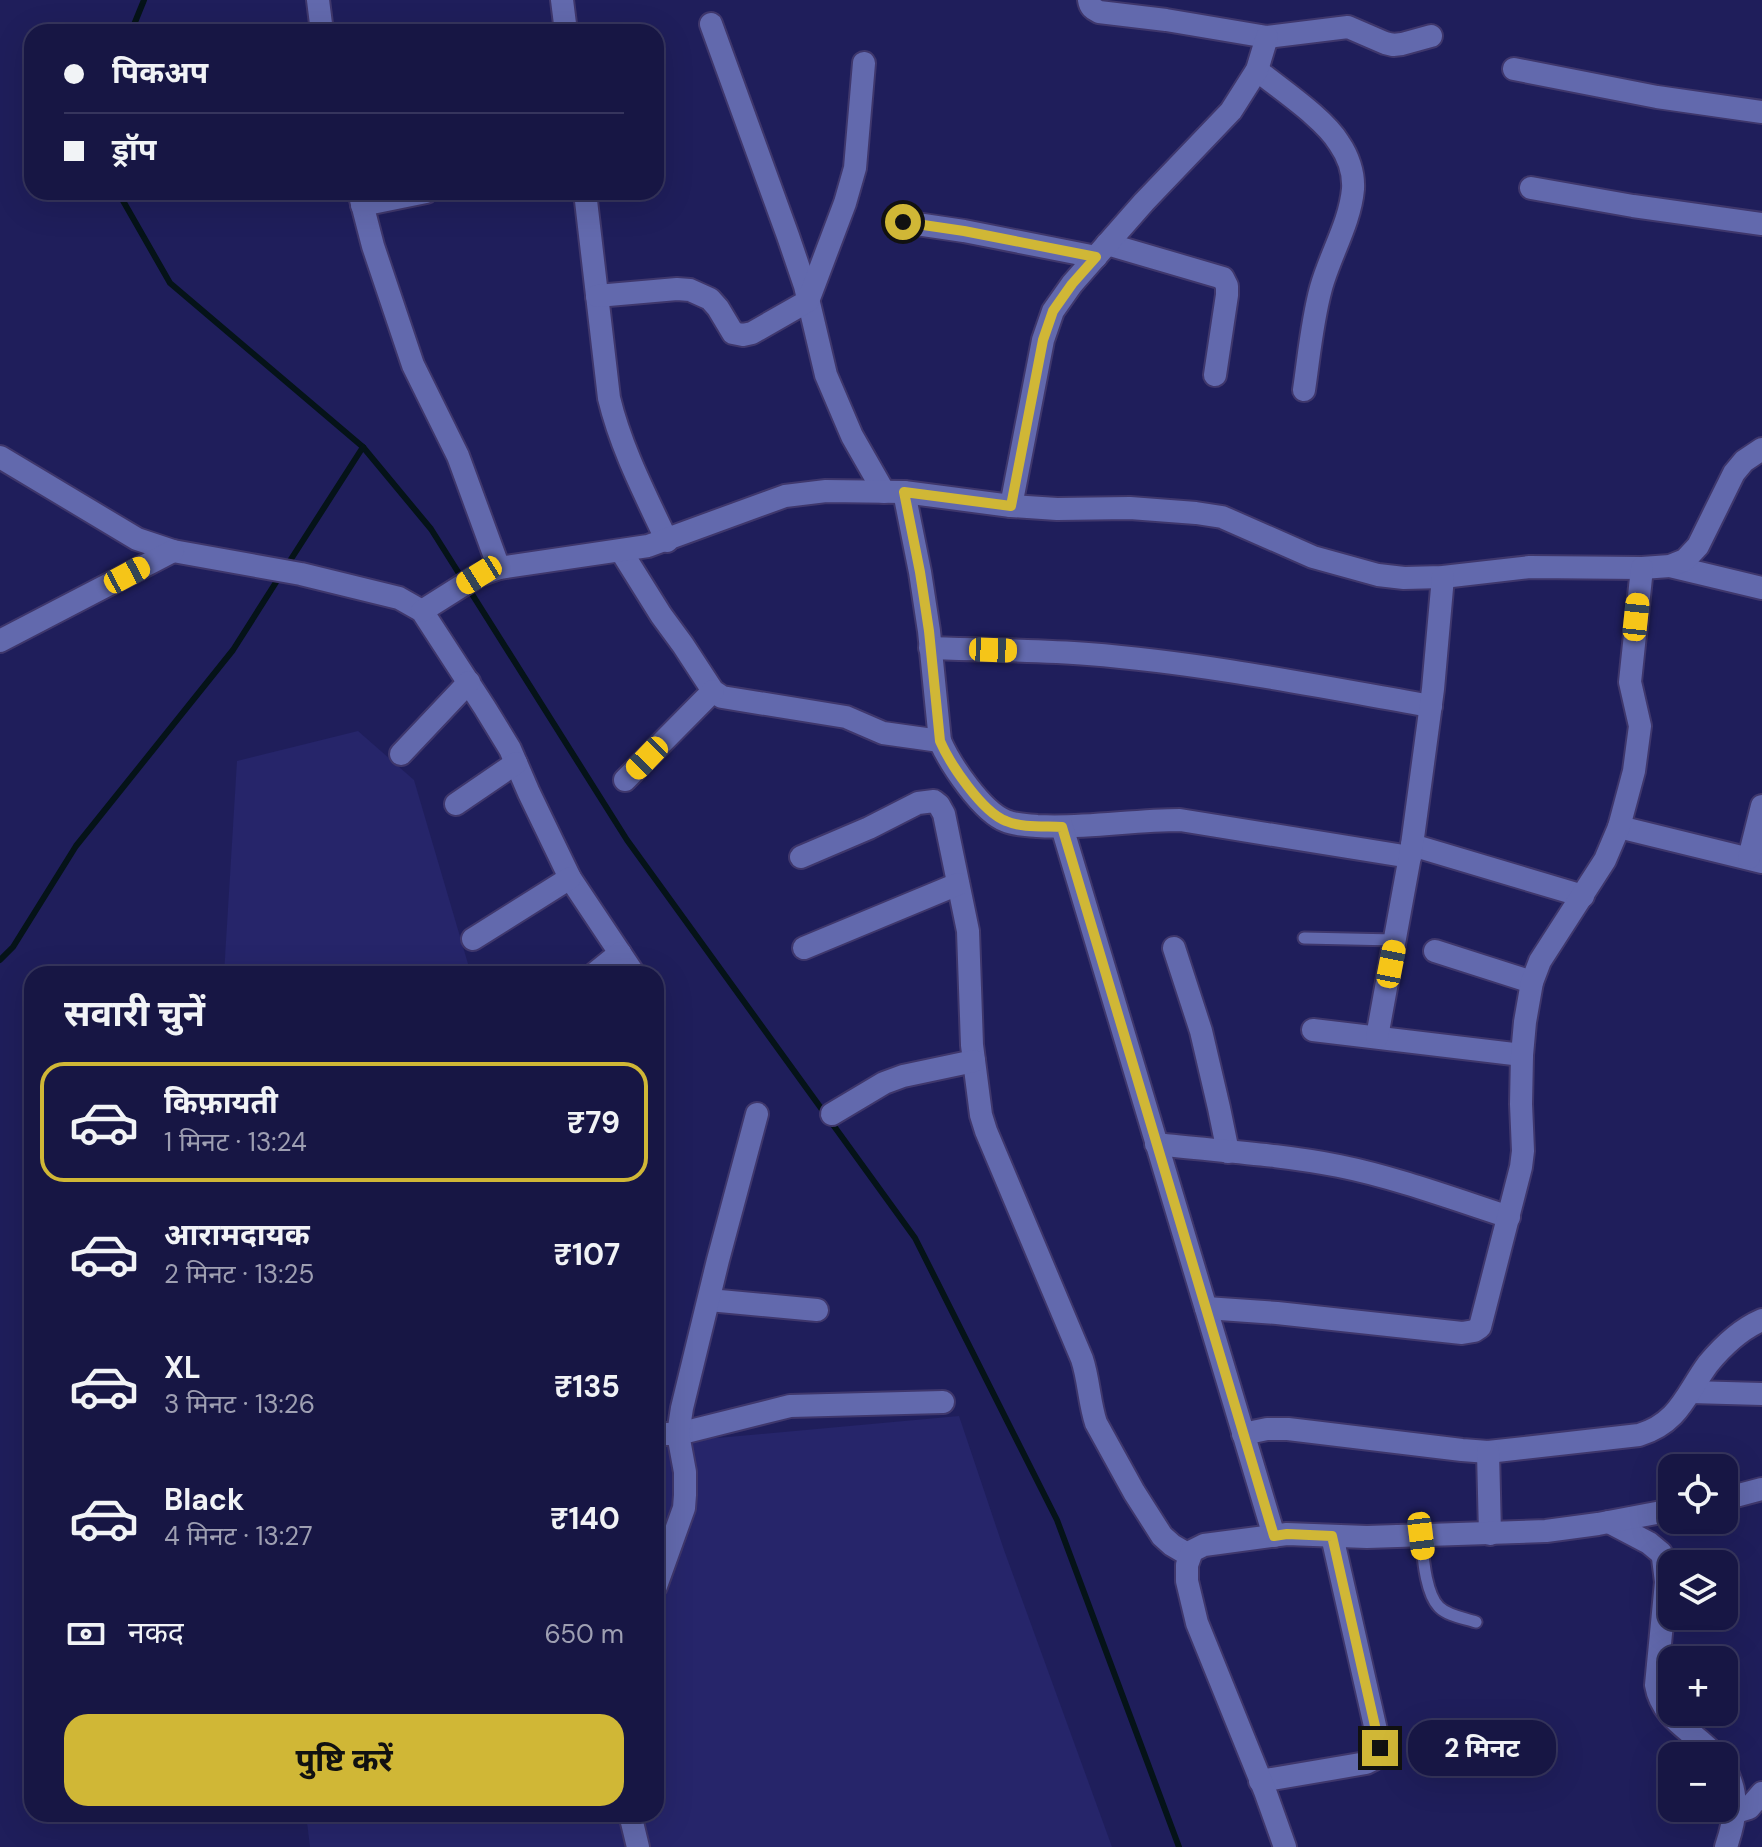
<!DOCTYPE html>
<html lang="hi">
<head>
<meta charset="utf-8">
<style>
  :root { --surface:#171644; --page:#201f4b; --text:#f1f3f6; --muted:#9e9fb2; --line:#36355d; --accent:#d0b736 }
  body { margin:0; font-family:"DM Sans","Noto Sans Devanagari",sans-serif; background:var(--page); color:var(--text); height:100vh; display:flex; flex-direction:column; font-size:30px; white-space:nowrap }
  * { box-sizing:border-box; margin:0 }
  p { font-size:26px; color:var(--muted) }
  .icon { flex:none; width:44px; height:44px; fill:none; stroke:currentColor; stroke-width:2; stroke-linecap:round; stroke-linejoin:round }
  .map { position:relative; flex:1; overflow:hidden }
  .side { position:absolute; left:24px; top:966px; width:640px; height:856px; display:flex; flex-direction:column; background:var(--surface); border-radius:24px; box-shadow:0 8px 32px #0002,0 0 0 2px var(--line) }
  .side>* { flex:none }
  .guide { position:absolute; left:24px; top:24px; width:640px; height:176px; border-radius:24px; box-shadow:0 8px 32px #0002,0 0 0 2px var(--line); display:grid; align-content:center; height:176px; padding:0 40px; background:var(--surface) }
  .fabs { position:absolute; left:1658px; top:1454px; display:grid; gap:16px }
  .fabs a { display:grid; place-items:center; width:80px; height:80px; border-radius:16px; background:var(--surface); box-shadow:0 8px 32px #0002,0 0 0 2px var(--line); font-size:40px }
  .end { position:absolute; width:36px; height:36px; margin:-18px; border:10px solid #d0b736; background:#111; box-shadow:0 0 0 4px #111 }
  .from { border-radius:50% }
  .bubble { position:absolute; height:56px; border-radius:24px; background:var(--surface); box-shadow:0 8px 32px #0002,0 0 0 2px var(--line); font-size:26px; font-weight:700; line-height:56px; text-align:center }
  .car { position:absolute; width:24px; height:48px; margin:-24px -12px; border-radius:10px; box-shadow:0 0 6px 2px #0007; background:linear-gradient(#f5c518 24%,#345 0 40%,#f5c518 0 76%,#345 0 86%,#f5c518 0) }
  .guide b { display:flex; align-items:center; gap:28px; height:76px; font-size:30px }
  .guide b+b { border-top:2px solid var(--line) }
  .guide i { width:20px; height:20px; background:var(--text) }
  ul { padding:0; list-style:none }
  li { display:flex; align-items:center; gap:24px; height:120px; margin:0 16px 12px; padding:0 24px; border:4px solid transparent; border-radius:24px }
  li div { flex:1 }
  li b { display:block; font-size:30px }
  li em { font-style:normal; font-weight:700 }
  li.active { border-color:var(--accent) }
  li>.icon { width:72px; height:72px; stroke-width:1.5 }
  h2 { padding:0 40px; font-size:36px; line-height:96px }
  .pay { display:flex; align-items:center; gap:20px; height:88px; padding:0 40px; font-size:30px }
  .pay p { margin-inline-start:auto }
  .primary-button { display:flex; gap:16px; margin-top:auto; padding:16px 40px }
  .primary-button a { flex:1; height:92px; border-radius:24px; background:var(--accent); color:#111; font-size:32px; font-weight:700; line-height:92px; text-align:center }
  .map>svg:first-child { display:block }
  .built { fill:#26256a }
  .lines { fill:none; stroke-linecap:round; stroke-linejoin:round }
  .stream { stroke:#051318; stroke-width:6 }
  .service-casing { stroke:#3f376c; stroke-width:15 }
  .minor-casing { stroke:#3f376c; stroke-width:26 }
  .service { stroke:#6269ad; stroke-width:11 }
  .minor { stroke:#6269ad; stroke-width:22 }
  .route { stroke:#d0b736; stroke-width:10 }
</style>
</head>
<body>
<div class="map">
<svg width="1762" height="1847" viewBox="0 0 1762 1847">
  <rect width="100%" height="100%" fill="#1f1e5b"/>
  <g class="built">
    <polygon points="358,731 414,780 471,974 224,974 237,761"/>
    <polygon points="959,1416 1004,1550 1112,1847 310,1847 306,1814 656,1814 656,1437 717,1438"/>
  </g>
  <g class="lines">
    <g class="stream">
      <polyline points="131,32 144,0"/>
      <polyline points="118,192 170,283 363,447 431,529 627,840 915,1238 1057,1520 1179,1847"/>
      <polyline points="286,567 363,447"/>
      <polyline points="0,960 13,947 76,846 233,650 280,576"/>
    </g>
    <defs>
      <g id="service">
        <polyline points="1304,938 1395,940"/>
        <path d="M1421,1536C1423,1555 1425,1593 1439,1607C1448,1616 1464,1618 1476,1622"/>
      </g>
      <g id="minor">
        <polyline points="318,0 322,32"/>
        <polyline points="562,0 566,32"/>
        <path d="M1089,0C1090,7 1093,9 1099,12L1166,20L1267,37L1348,27L1385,43L1393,45L1402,44L1431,36"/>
        <polyline points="711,24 788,236 805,286 826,375 852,436 884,492"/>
        <polyline points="1514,69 1657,97 1762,112"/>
        <path d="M1257,70C1280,89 1324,118 1339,143C1348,156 1354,173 1353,189C1350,223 1330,255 1321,288C1312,321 1309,356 1304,390"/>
        <polyline points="1531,188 1633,206 1762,224"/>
        <polyline points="359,192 373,246 413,365 458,456 499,568"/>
        <path d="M585,192L609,398C621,448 645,494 667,541"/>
        <polyline points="362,205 426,192"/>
        <polyline points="903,222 964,231 1096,257"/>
        <polyline points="1107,244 1223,278 1227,286 1227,295 1215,375"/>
        <polyline points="597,296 677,289 690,290 710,299 718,308 733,333 743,335 752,333 808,301 845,203 855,168 864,63"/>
        <polyline points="0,457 137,539 173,551 301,574 399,598 422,611 485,708 510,749 529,793 570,878 634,974"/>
        <path d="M904,492L920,572L929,631L940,741C950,764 982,812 1006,821C1015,825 1027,825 1037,826C1084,829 1132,820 1180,820L1410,857"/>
        <polyline points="1011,506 1043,340 1053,311 1072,284 1144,202 1231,111 1257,70 1267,37"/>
        <polyline points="621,551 661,615 683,645 713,691 722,697 846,717 883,733 940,741"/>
        <polyline points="1670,566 1762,588"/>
        <polyline points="422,611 479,575 499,568 648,546 785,496 826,491 904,492 1011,506 1057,509 1130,508 1196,513 1222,517 1313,557 1378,575 1404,578 1443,577 1530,567 1642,568 1670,566 1685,560 1698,546 1734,473 1744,461 1762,449"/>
        <polyline points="0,641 173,551"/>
        <path d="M930,648C983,650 1036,650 1088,654C1203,663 1317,686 1431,706"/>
        <polyline points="401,754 469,682"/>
        <polyline points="625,780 713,691"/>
        <polyline points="456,804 516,763"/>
        <polyline points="1062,827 1274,1536"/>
        <polyline points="1619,827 1762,862"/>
        <polyline points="1412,845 1583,896"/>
        <path d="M801,857L869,828L918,803L934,801L939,805L944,814L968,931L972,1045L981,1115L986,1131L1082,1359C1089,1380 1089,1402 1096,1423L1134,1492L1162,1536L1172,1545L1189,1555"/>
        <polyline points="1749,858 1762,806"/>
        <polyline points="473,939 570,878"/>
        <polyline points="804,948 958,884"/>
        <polyline points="1174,948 1201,1031 1219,1108 1228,1152"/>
        <polyline points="1435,951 1532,982"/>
        <polyline points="594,974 620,953"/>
        <polyline points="1313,1030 1522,1055"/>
        <polyline points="1377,1037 1412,845 1433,689 1443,577"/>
        <polyline points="832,1114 884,1083 903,1076 974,1061"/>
        <path d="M1156,1144C1217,1151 1279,1154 1339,1166C1394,1177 1454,1199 1509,1217"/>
        <polyline points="709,1300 817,1310"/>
        <polyline points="1206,1308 1277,1313 1462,1333 1474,1331 1480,1327 1521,1167 1523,1151 1521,1104 1522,1055 1525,1022 1532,982 1540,961 1605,860 1619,827 1634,771 1640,726 1630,682 1642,568"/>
        <polyline points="1691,1392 1762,1394"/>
        <polyline points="656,1434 678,1434 790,1406 943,1402"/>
        <path d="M1243,1434L1267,1429H1288L1462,1450L1488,1452L1639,1435C1679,1423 1686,1394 1708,1364C1722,1347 1741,1329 1762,1320"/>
        <polyline points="1488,1452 1490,1534"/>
        <polyline points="1724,1499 1762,1489"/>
        <path d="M1609,1522L1649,1543L1661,1553L1663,1558L1666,1582L1656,1685C1662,1720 1694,1731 1716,1756"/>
        <polyline points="656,1586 684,1508 685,1495 685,1472 678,1434 682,1408 718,1260 757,1114"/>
        <path d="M1724,1767C1740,1795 1736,1817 1726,1847"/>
        <polyline points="1260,1781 1366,1763 1374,1759 1380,1748 1332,1536"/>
        <polyline points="1736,1812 1749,1808 1762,1793"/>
        <polyline points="630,1814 638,1847"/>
        <polyline points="1285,1847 1265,1791 1197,1623 1187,1581 1187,1565 1192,1551 1204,1545 1287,1534 1367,1537 1546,1531 1598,1524 1672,1510"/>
      </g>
    </defs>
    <use href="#service" class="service-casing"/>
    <use href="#minor" class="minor-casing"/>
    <use href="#service" class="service"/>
    <use href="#minor" class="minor"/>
  </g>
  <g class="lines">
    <path class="route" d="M903,222L964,231L1096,257L1072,284L1053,311L1043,340L1011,506L904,492L920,572L929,631L940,741C950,764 982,812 1006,821C1022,828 1044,826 1062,827L1274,1536L1287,1534L1332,1536L1380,1748"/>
  </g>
</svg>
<div class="fabs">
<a><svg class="icon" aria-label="locate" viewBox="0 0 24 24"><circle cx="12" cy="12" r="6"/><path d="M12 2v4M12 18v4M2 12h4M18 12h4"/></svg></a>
<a><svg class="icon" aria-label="layers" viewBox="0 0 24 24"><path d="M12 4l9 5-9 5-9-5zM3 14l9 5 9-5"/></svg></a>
<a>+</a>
<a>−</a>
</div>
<i class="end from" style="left:903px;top:222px"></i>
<i class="end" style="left:1380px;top:1748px"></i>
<div class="bubble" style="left:1408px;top:1720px;width:148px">2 मिनट</div>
<i class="car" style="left:127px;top:575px;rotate:62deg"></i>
<i class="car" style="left:479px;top:575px;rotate:238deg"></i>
<i class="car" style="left:1636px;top:617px;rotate:6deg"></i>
<i class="car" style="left:993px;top:650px;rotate:92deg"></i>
<i class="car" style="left:647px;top:758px;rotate:224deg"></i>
<i class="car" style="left:1391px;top:964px;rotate:11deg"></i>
<i class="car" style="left:1421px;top:1536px;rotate:173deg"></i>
<div class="guide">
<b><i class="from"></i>पिकअप</b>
<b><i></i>ड्रॉप</b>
</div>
<section class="side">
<h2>सवारी चुनें</h2>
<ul>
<li class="active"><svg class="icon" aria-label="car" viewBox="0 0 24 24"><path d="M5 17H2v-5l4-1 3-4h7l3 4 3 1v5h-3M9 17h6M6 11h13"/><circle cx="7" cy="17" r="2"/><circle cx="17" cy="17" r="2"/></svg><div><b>किफ़ायती</b><p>1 मिनट · 13:24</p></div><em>₹79</em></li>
<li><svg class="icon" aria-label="car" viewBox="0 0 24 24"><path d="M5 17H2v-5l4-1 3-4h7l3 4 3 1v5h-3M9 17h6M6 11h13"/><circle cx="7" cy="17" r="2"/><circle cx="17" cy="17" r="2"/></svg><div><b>आरामदायक</b><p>2 मिनट · 13:25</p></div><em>₹107</em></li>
<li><svg class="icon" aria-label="car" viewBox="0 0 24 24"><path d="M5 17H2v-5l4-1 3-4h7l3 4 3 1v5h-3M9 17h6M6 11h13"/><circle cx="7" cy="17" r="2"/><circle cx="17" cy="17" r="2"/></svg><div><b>XL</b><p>3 मिनट · 13:26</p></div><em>₹135</em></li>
<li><svg class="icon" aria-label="car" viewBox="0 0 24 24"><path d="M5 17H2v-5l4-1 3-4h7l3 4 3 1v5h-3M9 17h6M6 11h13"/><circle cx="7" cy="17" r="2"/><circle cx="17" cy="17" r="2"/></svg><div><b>Black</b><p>4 मिनट · 13:27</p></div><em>₹140</em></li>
</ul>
<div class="pay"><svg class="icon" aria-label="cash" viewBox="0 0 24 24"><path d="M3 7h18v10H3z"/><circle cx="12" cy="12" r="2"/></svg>नकद<p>650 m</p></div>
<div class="primary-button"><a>पुष्टि करें</a></div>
</section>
</div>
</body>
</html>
